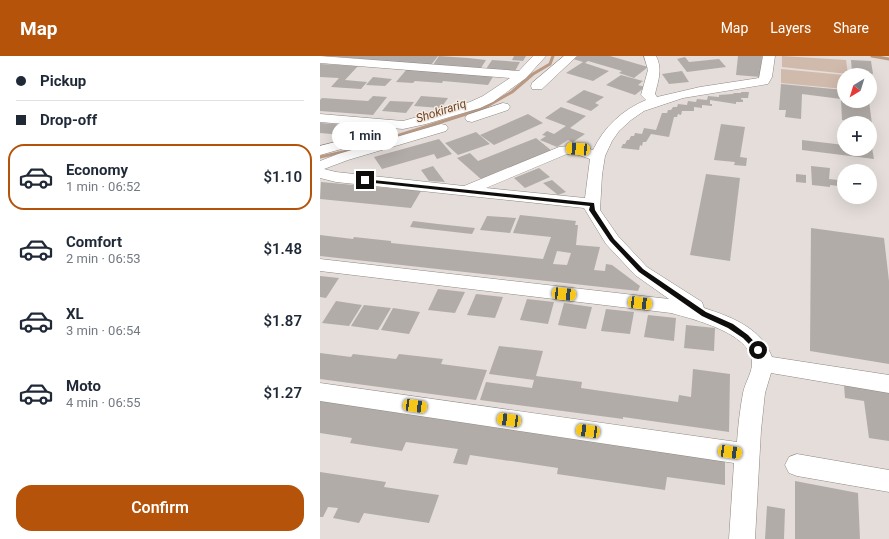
<!DOCTYPE html>
<html lang="en">
<head>
<meta charset="utf-8">
<style>
  :root { --surface:#fff; --page:#f2f2f3; --text:#1f2937; --muted:#747a83; --line:#e0e1e3; --accent:#b45309 }
  body { margin:0; font-family:Roboto,sans-serif; background:var(--page); color:var(--text); height:100vh; display:flex; flex-direction:column; font-size:15px; white-space:nowrap }
  * { box-sizing:border-box; margin:0 }
  p { font-size:13px; color:var(--muted) }
  .icon { flex:none; width:22px; height:22px; fill:none; stroke:currentColor; stroke-width:2; stroke-linecap:round; stroke-linejoin:round }
  .map { position:relative; flex:1; overflow:hidden }
  .details { display:flex; flex-direction:column; background:var(--surface); width:320px }
  .details>* { flex:none }
  .hud { display:grid; align-content:center; height:88px; padding:0 16px; background:var(--surface) }
  .needle { width:26px; rotate:218deg }
  .fabs { position:absolute; left:517px; top:12px; display:grid; gap:8px }
  .fabs a { display:grid; place-items:center; width:40px; height:40px; border-radius:50%; background:var(--surface); box-shadow:0 4px 16px #0002; font-size:20px }
  .end { position:absolute; width:18px; height:18px; margin:-9px; border:5px solid #0f0d0c; background:#fff; box-shadow:0 0 0 2px #fff }
  .from { border-radius:50% }
  .bubble { position:absolute; height:28px; border-radius:14px; background:var(--surface); box-shadow:0 4px 16px #0002; font-size:13px; font-weight:600; line-height:28px; text-align:center }
  .car { position:absolute; width:12px; height:24px; margin:-12px -6px; border-radius:5px; box-shadow:0 0 3px 1px #0007; background:linear-gradient(#f5c518 24%,#345 0 40%,#f5c518 0 76%,#345 0 86%,#f5c518 0) }
  .hud b { display:flex; align-items:center; gap:14px; height:38px; font-size:15px }
  .hud b+b { border-top:1px solid var(--line) }
  .hud i { width:10px; height:10px; background:var(--text) }
  ul { padding:0; list-style:none }
  li { display:flex; align-items:center; gap:12px; height:66px; margin:0 8px 6px; padding:0 8px; border:2px solid transparent; border-radius:16px }
  li div { flex:1 }
  li b { display:block; font-size:15px }
  li em { font-style:normal; font-weight:600 }
  li.on { border-color:var(--accent) }
  li>.icon { width:36px; height:36px; stroke-width:1.5 }
  .primary-button { display:flex; gap:8px; margin-top:auto; padding:8px 16px }
  .primary-button a { flex:1; height:46px; border-radius:16px; background:var(--accent); color:#fff; font-size:16px; font-weight:600; line-height:46px; text-align:center }
  header { display:flex; align-items:center; gap:24px; box-sizing:border-box; height:56px; padding:0 20px; background:var(--accent); color:#fff }
  header strong { font-size:19px }
  nav { display:flex; gap:22px; margin-inline-start:auto; font-size:14px }
  main { display:flex; flex:1; min-height:0 }
  .map>svg:first-child { display:block }
  .green { fill:#d0baab }
  .lines { fill:none; stroke-linecap:round; stroke-linejoin:round }
  .stream { stroke:#ba9881; stroke-width:3 }
  .building { fill:#b2aca8; fill-rule:evenodd }
  .minor-casing { stroke:#8e8884; stroke-width:1 }
  .minor { fill:#fff; fill-rule:evenodd }
  .route { fill:#0f0d0c }
  .labels { text-anchor:middle; stroke-width:3; stroke-linejoin:round; paint-order:stroke }
  .far-water-label { font-size:12px; font-style:italic; fill:#744420; stroke:#f1ebe6 }
</style>
</head>
<body>
<header>
<strong>Map</strong>
<nav><a>Map</a><a>Layers</a><a>Share</a></nav>
</header>
<main>
<section class="details">
<div class="hud">
<b><i class="from"></i>Pickup</b>
<b><i></i>Drop-off</b>
</div>
<ul>
<li class="on"><svg class="icon" aria-label="car" viewBox="0 0 24 24"><path d="M5 17H2v-5l4-1 3-4h7l3 4 3 1v5h-3M9 17h6M6 11h13"/><circle cx="7" cy="17" r="2"/><circle cx="17" cy="17" r="2"/></svg><div><b>Economy</b><p>1 min · 06:52</p></div><em>$1.10</em></li>
<li><svg class="icon" aria-label="car" viewBox="0 0 24 24"><path d="M5 17H2v-5l4-1 3-4h7l3 4 3 1v5h-3M9 17h6M6 11h13"/><circle cx="7" cy="17" r="2"/><circle cx="17" cy="17" r="2"/></svg><div><b>Comfort</b><p>2 min · 06:53</p></div><em>$1.48</em></li>
<li><svg class="icon" aria-label="car" viewBox="0 0 24 24"><path d="M5 17H2v-5l4-1 3-4h7l3 4 3 1v5h-3M9 17h6M6 11h13"/><circle cx="7" cy="17" r="2"/><circle cx="17" cy="17" r="2"/></svg><div><b>XL</b><p>3 min · 06:54</p></div><em>$1.87</em></li>
<li><svg class="icon" aria-label="car" viewBox="0 0 24 24"><path d="M5 17H2v-5l4-1 3-4h7l3 4 3 1v5h-3M9 17h6M6 11h13"/><circle cx="7" cy="17" r="2"/><circle cx="17" cy="17" r="2"/></svg><div><b>Moto</b><p>4 min · 06:55</p></div><em>$1.27</em></li>
</ul>
<div class="primary-button"><a>Confirm</a></div>
</section>
<div class="map">
<svg width="569" height="483" viewBox="0 0 569 483">
  <rect width="100%" height="100%" fill="#e4ddd9"/>
  <g class="green">
    <polygon points="462,0 526,4 528,18 462,11"/>
    <polygon points="461,13 524,19 524,33 461,27"/>
  </g>
  <g class="lines">
    <g class="stream">
      <polyline points="552,0 569,3"/>
      <polyline points="48,89 162,53 192,36 213,18 230,8 233,0"/>
      <polyline points="0,101 41,92"/>
    </g>
  </g>
  <g class="building">
    <polygon points="8,0 118,0 111,9"/>
    <polygon points="119,0 148,2 166,4 161,12 113,9"/>
    <polygon points="194,0 206,0 203,5 192,4"/>
    <polygon points="257,0 290,0 328,11 314,22 299,17 302,15 268,5 265,7 289,15 273,25 246,17 263,6 253,3"/>
    <polygon points="418,0 442,0 441,21 416,19"/>
    <polygon points="365,1 369,6 399,3 406,11 367,16 357,3"/>
    <polygon points="172,4 200,6 195,15 166,13"/>
    <polygon points="531,4 551,5 553,18 532,16"/>
    <polygon points="0,8 38,10 25,24 47,26 41,33 11,31 19,22 0,21"/>
    <polygon points="87,13 174,19 168,29 123,25 122,27 95,25 93,27 76,26"/>
    <polygon points="362,15 369,26 349,28 342,18"/>
    <polygon points="301,19 323,25 318,29 325,31 315,39 286,29"/>
    <polygon points="53,21 72,23 65,30 46,29"/>
    <polygon points="461,28 524,34 524,45 549,45 552,68 522,64 521,43 482,38 481,63 465,61 466,54 459,54"/>
    <polygon points="264,34 284,41 275,47 279,49 271,55 246,46"/>
    <polygon points="421,36 429,36 428,42 421,42 421,43 423,44 423,46 416,46 416,48 390,44 390,48 392,48 392,50 382,49 382,52 374,51 374,55 362,55 361,59 358,58 357,61 354,61 349,81 331,78 326,86 323,86 322,90 320,89 319,94 301,92 303,88 305,88 307,84 309,84 311,80 314,80 315,77 322,78 324,72 336,74 342,57 347,57 348,54 351,54 353,51 357,51 358,48 367,49 368,45 376,46 377,43 387,44 388,40 399,41 399,39 413,38 414,37 421,37"/>
    <polygon points="53,40 67,41 53,59 0,55 0,44 2,42 48,45"/>
    <polygon points="101,40 128,42 121,52 94,50"/>
    <polygon points="70,45 94,46 86,57 62,55"/>
    <polygon points="241,51 266,60 250,72 265,78 253,86 248,84 237,91 220,84 226,80 222,79 227,75 234,78 246,70 225,62"/>
    <polygon points="208,58 223,67 174,89 160,79"/>
    <polygon points="0,67 28,69 26,70 41,71 34,80 17,86 23,79 0,77"/>
    <polygon points="401,68 425,71 420,101 427,102 426,110 414,109 415,106 394,104"/>
    <polygon points="156,76 170,88 138,99 125,87"/>
    <polygon points="216,82 232,95 162,124 137,102 150,97 158,105"/>
    <polygon points="119,83 132,98 117,103 114,98 62,113 54,101"/>
    <polygon points="482,84 524,89 524,93 552,92 554,103 482,94"/>
    <polygon points="113,110 125,126 109,125 101,114"/>
    <polygon points="491,110 510,112 509,123 518,124 519,130 510,129 510,131 492,129"/>
    <polygon points="219,112 230,121 205,132 194,122"/>
    <polygon points="386,118 420,122 410,205 370,199"/>
    <polygon points="476,118 486,119 486,127 476,126"/>
    <polygon points="550,122 555,123 556,131 550,130"/>
    <polygon points="232,124 246,136 238,139 223,127"/>
    <polygon points="1,126 34,129 101,135 91,152 0,143"/>
    <path d="M200,159L256,165L255,169H258L256,189L280,191L274,214L285,215L286,208L292,209L320,230L318,235L0,200V179L33,183L34,181L71,185V187L223,203L231,181L193,177ZM237,195L251,197L247,209L233,208Z"/>
    <polygon points="167,160 196,162 190,177 160,174"/>
    <polygon points="93,165 118,168 155,172 152,178 90,171"/>
    <polygon points="491,172 564,182 569,225 569,308 490,295"/>
    <polygon points="0,220 19,222 6,242 0,241"/>
    <polygon points="118,233 145,236 135,257 108,254"/>
    <polygon points="156,238 183,241 175,262 147,259"/>
    <polygon points="207,243 234,246 228,268 200,264"/>
    <polygon points="16,245 42,249 29,270 2,267"/>
    <polygon points="244,247 272,251 266,273 238,269"/>
    <polygon points="44,249 71,252 58,274 31,270"/>
    <polygon points="73,252 100,256 89,278 61,274"/>
    <polygon points="286,253 314,256 310,278 281,275"/>
    <polygon points="328,259 356,262 354,285 324,281"/>
    <polygon points="366,269 395,272 394,295 364,292"/>
    <polygon points="179,290 223,295 216,320 262,326 261,332 358,346 359,339 371,341 373,313 410,318 409,376 303,361 303,363 160,344 166,326 212,332 214,324 169,318"/>
    <polygon points="0,297 31,301 33,298 76,303 79,298 123,303 121,308 167,314 156,344 0,323"/>
    <polygon points="524,329 569,335 569,385 549,382 544,345 525,342"/>
    <polygon points="0,344 405,403 405,429 347,421 345,434 237,418 238,412 150,399 147,409 133,407 138,393 86,386 82,395 30,387 32,382 0,377"/>
    <polygon points="0,416 66,426 64,431 119,439 109,467 44,457 39,467 13,462 18,452 8,451 3,461 0,461"/>
    <polygon points="475,425 538,437 540,483 475,483"/>
    <polygon points="447,450 465,453 464,483 445,483"/>
  </g>
  <g class="lines">
    <defs>
      <g id="minor">
        <polygon points="0,0 199,15 213,0 226,0 206,22 173,46 160,52 106,68 83,73 0,66 0,58 83,65 150,46 163,40 190,22 0,7"/>
        <polygon points="244,0 257,0 222,33 212,33 211,30 212,27"/>
        <path d="M324,0H336C343,13 338,25 335,38L337,41L380,31L439,22L443,0H455L452,21L448,28L363,42L324,55L311,64L299,75L292,85L285,100L282,119L280,154L298,180L327,211L382,246L384,252C412,261 441,272 452,301L569,319V337L451,317L445,337L441,374L435,483H409L414,407L0,345V327L417,386C418,370 420,353 423,337C425,326 433,316 432,305C430,277 373,263 351,257L0,215V203L349,243L315,219L286,188L264,152L16,126L0,122V105L18,98L121,68L126,69L128,72L126,75L28,104L4,113L16,116L144,130L239,91L258,89L273,94C284,71 302,54 326,44L321,39L328,14ZM247,98H256L270,103L265,142L166,132Z"/>
        <polygon points="183,47 188,48 190,51 188,54 152,66 147,65 145,62 147,59"/>
        <polygon points="31,82 36,83 38,86 36,89 0,99 0,90"/>
        <polygon points="477,398 569,414 569,436 477,420 469,417 465,409 469,401"/>
      </g>
    </defs>
    <use href="#minor" class="minor-casing"/>
    <use href="#minor" class="minor"/>
  </g>
  <polygon class="route" points="43,123 274,147 275,154 294,183 323,213 386,256 413,268 428,279 442,294 441,295 436,295 423,282 408,272 382,260 319,216 290,185 269,154 270,150 45,126 43,126"/>
  <g class="labels">
    <g class="far-water-label">
      <text transform="translate(121 55) rotate(-18)" y="4">Shokirariq</text>
    </g>
  </g>
</svg>
<div class="fabs">
<a><svg class="needle" viewBox="-14 -14 28 28"><path d="M0-13l5 13h-10z" fill="#e53935"/><path d="M0 13l5-13h-10z" fill="#747a83"/></svg></a>
<a>+</a>
<a>−</a>
</div>
<i class="end from" style="left:438px;top:294px"></i>
<i class="end" style="left:45px;top:124px"></i>
<div class="bubble" style="left:12px;top:66px;width:66px">1 min</div>
<i class="car" style="left:258px;top:93px;rotate:274deg"></i>
<i class="car" style="left:244px;top:238px;rotate:96deg"></i>
<i class="car" style="left:320px;top:247px;rotate:97deg"></i>
<i class="car" style="left:95px;top:350px;rotate:98deg"></i>
<i class="car" style="left:189px;top:364px;rotate:278deg"></i>
<i class="car" style="left:268px;top:375px;rotate:278deg"></i>
<i class="car" style="left:410px;top:396px;rotate:98deg"></i>
</div>
</main>
</body>
</html>
